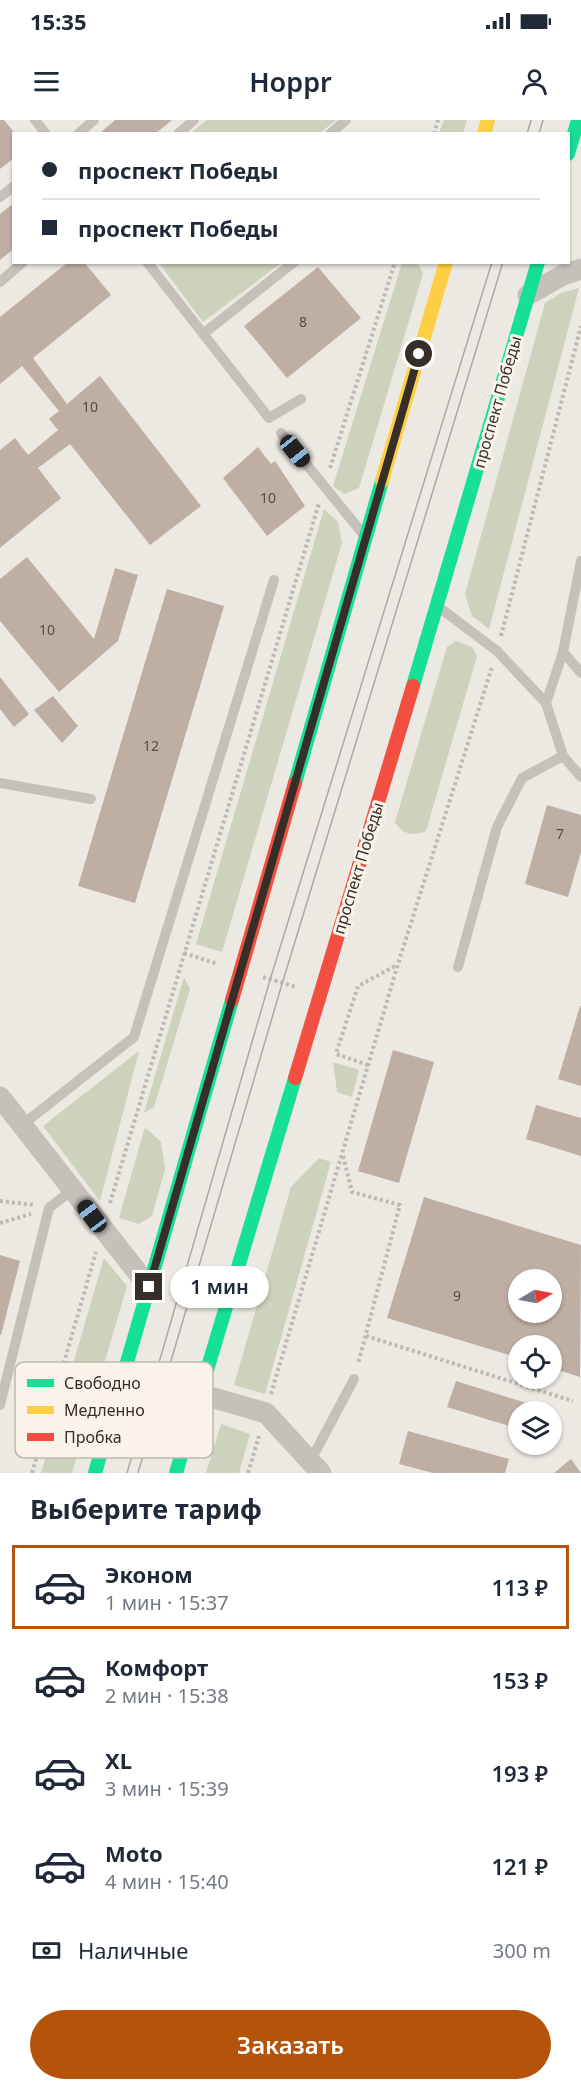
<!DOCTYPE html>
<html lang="ru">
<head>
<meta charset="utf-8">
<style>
  :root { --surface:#fff; --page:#f2f2f3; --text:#1f2937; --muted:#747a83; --line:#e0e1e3; --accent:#b45309 }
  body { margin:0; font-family:"Noto Sans",sans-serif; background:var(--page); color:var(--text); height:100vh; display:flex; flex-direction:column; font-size:22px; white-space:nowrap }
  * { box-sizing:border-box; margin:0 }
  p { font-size:20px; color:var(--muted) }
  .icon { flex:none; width:33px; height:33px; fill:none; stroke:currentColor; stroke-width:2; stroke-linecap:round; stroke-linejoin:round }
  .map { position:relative; height:1353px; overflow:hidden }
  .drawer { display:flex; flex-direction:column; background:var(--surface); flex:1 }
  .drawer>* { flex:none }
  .banner { position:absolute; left:12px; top:12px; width:558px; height:132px; border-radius:0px; box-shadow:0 2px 4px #0004; display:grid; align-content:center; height:132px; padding:0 30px; background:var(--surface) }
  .needle { width:39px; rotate:80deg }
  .buttons { position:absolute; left:508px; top:1149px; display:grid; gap:12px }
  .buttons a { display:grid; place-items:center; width:54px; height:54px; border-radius:50%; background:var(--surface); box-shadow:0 2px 4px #0004; font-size:30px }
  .end { position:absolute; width:27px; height:27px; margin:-14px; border:8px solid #362e28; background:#fff; box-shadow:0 0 0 3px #fff }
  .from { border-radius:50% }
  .bubble { position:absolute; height:42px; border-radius:21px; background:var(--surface); box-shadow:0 2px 4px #0004; font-size:20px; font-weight:600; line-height:42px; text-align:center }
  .car { position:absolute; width:18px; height:36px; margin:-18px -9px; border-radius:8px; box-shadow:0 0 4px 2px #0007; background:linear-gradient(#222 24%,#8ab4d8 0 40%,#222 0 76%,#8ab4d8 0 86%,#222 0) }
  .banner b { display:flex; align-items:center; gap:21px; height:57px; font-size:22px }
  .banner b+b { border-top:2px solid var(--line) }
  .banner i { width:15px; height:15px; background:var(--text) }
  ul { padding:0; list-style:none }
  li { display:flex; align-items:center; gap:18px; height:84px; margin:0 12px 9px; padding:0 18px; border:3px solid transparent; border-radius:0px }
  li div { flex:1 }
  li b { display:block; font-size:22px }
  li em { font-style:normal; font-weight:600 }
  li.active { border-color:var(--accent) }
  li>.icon { width:54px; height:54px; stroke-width:1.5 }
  h2 { padding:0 30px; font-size:27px; line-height:72px }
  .pay { display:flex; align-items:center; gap:15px; height:66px; padding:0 30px; font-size:22px }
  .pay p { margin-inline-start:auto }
  .cta { display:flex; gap:12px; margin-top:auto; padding:12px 30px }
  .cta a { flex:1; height:69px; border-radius:36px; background:var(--accent); color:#fff; font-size:24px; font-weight:600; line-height:69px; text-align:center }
  .status { display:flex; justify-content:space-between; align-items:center; height:42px; padding:0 30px; background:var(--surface); direction:ltr }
  .status svg { height:16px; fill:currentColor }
  header { display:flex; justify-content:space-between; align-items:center; height:78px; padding:0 30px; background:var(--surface); font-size:27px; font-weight:600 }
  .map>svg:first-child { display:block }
  .green { fill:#ccd2bc }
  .building { fill:#bfaea4; fill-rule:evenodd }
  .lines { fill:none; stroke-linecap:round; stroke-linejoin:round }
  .path { stroke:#beb9b3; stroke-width:4; stroke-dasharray:3 3; stroke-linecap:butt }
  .lane { stroke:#c6c0ba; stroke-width:10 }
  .street { stroke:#c6c0ba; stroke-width:21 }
  .fast { stroke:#16e098; stroke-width:14 }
  .slow { stroke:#ffcf43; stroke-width:14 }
  .jam { stroke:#f24e42; stroke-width:14 }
  .tram { stroke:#ada9a4; stroke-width:1.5 }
  .route { stroke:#362e28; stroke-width:8 }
  .labels { text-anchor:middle; stroke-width:6; stroke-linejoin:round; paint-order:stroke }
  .number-label { font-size:14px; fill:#584e47 }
  .street-label { font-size:16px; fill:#362e28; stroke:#f9f3e9 }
  .key { fill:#f9f3e9; stroke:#beb8af; stroke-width:1.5 }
  .key-label { font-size:16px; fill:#362e28 }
</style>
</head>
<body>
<div class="status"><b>15:35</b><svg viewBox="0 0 49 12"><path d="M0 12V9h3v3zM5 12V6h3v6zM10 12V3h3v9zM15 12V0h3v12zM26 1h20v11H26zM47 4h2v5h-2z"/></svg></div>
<header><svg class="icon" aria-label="menu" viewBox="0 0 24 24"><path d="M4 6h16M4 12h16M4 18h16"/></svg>Hoppr<svg class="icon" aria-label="person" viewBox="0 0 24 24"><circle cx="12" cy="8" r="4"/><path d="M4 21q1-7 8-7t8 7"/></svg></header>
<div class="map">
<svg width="581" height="1353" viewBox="0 0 581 1353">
  <rect width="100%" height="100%" fill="#ece8e2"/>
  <g class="green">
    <polygon points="207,0 336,0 320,13 191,13"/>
    <polygon points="444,0 467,0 463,13 439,13"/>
    <polygon points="159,143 281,143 203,202"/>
    <polygon points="402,143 418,143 423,154 359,368 344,374 333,366"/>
    <polygon points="579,168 489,509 472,496 465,474 545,183 561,173"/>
    <polygon points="324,389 338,402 342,423 222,832 196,824"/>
    <path d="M456,521L472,527L477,536L426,711C413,717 402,714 395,702L447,527Z"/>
    <polygon points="184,857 190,869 154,987 144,993"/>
    <polygon points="139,931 100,1081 43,1006"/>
    <polygon points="333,942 359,950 352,977 337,972"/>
    <polygon points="145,1007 161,1022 165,1049 152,1096 139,1104 119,1098"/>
    <polygon points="319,1038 331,1042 265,1274 234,1265 291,1067"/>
    <polygon points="104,1138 127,1166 72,1353 41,1353"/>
    <polygon points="221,1304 250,1314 239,1353 206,1353"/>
  </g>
  <g class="building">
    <polygon points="0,0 4,0 14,12 14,38 0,49"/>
    <polygon points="115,0 172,0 155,14 99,14"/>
    <polygon points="14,83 14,129 0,140 0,94"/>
    <polygon points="68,142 84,142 111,175 33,238 67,284 100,256 201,386 150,425 70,324 38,348 61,378 0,428 0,330 15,318 28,335 58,310 49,299 59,291 22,246 0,264 0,197"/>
    <polygon points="318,147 361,198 287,258 244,206"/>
    <polygon points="258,327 271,344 275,341 305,386 267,416 223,358"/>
    <polygon points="27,437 94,519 115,448 138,455 118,521 59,572 0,501 0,459"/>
    <polygon points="167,469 224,486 135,783 78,766"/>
    <polygon points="0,557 29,594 14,607 0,589"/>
    <polygon points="53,576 78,606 62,623 34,590"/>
    <polygon points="547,685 581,695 581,732 568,777 525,764"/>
    <polygon points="580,886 581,886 581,966 558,959"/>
    <polygon points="393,930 434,942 399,1063 358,1051"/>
    <polygon points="536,985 581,998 581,1036 526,1019"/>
    <path d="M424,1077L581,1125L580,1257L552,1248V1226H519V1238L387,1198ZM519,1160H552V1192H519Z"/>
    <polygon points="0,1135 20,1141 1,1215 0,1215"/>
    <polygon points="456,1261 536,1286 534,1292 519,1292 519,1309 447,1287"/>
    <polygon points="408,1311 509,1339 505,1353 433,1353 399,1344"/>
    <polygon points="571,1339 581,1353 554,1353"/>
  </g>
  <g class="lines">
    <g class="path">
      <polyline points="434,14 438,0"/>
      <polyline points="330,348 395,142"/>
      <polyline points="501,516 581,206"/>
      <polyline points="184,833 218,844"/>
      <polyline points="263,857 296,867"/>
      <polyline points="368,945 336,934 358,866 397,845"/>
      <polyline points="343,1036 352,1072 400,1085 358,1244"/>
      <polyline points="0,1081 34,1085"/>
      <polyline points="110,1083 319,383"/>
      <polyline points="0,1103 31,1094"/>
      <polyline points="366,1216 573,1281"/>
      <polyline points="271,1274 398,844 492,547"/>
      <polyline points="32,1353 96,1132"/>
      <polyline points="248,1353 259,1316"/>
    </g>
    <g class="lane">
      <polyline points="35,0 46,14"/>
      <polyline points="78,14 94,0"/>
      <polyline points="178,14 194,0"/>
      <polyline points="330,14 346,0"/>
      <polyline points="0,77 14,66"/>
      <polyline points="147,142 269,298 301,279"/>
      <polyline points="0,162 23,142"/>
      <polyline points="203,214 294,142"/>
      <polyline points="281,313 363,414"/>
      <polyline points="440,488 497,531 546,583 563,532 581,441"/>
      <polyline points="563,532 581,553"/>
      <polyline points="546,583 563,636 581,657"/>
      <polyline points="0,663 91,679"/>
      <polyline points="458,847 497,707 522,658 563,636"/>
      <polyline points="22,1005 134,917 274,460"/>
      <polyline points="0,1285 49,1088 72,1070"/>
      <polyline points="311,1340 354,1259"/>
    </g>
    <g class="street">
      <polyline points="528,175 563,155 581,149"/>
      <polyline points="0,977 149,1167"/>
      <polyline points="200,1274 266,1293 321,1353"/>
    </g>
    <g class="fast">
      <polyline points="568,34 578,0"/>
      <polyline points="413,566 538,142"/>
      <polyline points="295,663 382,361"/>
      <polyline points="95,1353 232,880"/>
      <polyline points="176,1353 295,958"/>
    </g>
    <g class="slow">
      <polyline points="484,14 488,0"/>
      <polyline points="382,361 446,142"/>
    </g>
    <g class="jam">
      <polyline points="232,880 295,663"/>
      <polyline points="295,958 413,566"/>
    </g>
    <g class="tram">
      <polyline points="527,14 531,0"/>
      <polyline points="539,14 543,0"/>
      <polyline points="127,1353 270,860 492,142"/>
      <polyline points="138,1353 282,864 503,142"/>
    </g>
  </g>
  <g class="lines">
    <polyline class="route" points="149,1167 419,234"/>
  </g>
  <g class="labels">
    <g class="number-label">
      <text x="303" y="207">8</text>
      <text x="90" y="292">10</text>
      <text x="268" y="383">10</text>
      <text x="47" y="515">10</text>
      <text x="151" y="631">12</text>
      <text x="560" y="719">7</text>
      <text x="457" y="1181">9</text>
    </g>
    <g class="street-label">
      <text transform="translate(497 282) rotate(-74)" y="6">проспект Победы</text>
      <text transform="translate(358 748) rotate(-73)" y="6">проспект Победы</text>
    </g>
  </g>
  <rect x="15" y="1242" width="198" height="96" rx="9" class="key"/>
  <rect x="27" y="1259" width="27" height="8" fill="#16e098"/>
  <rect x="27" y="1286" width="27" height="8" fill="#ffcf43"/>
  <rect x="27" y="1313" width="27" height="8" fill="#f24e42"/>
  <g class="key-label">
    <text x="64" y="1269">Свободно</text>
    <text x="64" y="1296">Медленно</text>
    <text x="64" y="1323">Пробка</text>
  </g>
</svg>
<div class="buttons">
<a><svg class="needle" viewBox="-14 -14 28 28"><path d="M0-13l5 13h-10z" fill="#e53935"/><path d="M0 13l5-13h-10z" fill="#747a83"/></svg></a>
<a><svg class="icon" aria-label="locate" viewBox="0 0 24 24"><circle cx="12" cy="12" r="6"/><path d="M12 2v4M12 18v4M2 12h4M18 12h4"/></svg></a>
<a><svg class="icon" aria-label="layers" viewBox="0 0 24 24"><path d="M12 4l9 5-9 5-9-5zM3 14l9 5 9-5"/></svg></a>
</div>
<i class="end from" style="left:419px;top:234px"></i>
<i class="end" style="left:149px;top:1167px"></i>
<div class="bubble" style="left:170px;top:1146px;width:99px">1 мин</div>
<i class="car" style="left:295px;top:331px;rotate:141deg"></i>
<i class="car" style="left:92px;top:1096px;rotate:323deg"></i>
<div class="banner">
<b><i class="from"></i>проспект Победы</b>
<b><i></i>проспект Победы</b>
</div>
</div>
<section class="drawer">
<h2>Выберите тариф</h2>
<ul>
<li class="active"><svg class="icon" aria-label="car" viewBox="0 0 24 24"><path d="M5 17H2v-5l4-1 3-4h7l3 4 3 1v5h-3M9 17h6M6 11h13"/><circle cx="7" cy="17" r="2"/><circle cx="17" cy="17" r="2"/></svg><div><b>Эконом</b><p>1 мин · 15:37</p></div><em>113 ₽</em></li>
<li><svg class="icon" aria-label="car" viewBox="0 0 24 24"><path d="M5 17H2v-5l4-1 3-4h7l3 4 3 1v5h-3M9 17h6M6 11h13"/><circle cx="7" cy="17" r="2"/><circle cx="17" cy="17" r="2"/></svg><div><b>Комфорт</b><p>2 мин · 15:38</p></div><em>153 ₽</em></li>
<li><svg class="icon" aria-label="car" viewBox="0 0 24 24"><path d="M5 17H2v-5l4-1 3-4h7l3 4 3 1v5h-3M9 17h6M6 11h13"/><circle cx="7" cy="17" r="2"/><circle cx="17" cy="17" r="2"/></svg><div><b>XL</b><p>3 мин · 15:39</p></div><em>193 ₽</em></li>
<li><svg class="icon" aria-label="car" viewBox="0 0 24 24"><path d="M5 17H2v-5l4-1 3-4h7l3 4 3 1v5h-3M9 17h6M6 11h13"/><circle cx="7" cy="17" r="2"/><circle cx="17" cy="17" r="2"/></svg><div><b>Moto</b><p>4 мин · 15:40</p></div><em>121 ₽</em></li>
</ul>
<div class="pay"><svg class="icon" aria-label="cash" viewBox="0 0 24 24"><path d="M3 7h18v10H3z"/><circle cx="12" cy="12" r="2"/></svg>Наличные<p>300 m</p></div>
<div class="cta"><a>Заказать</a></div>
</section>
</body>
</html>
